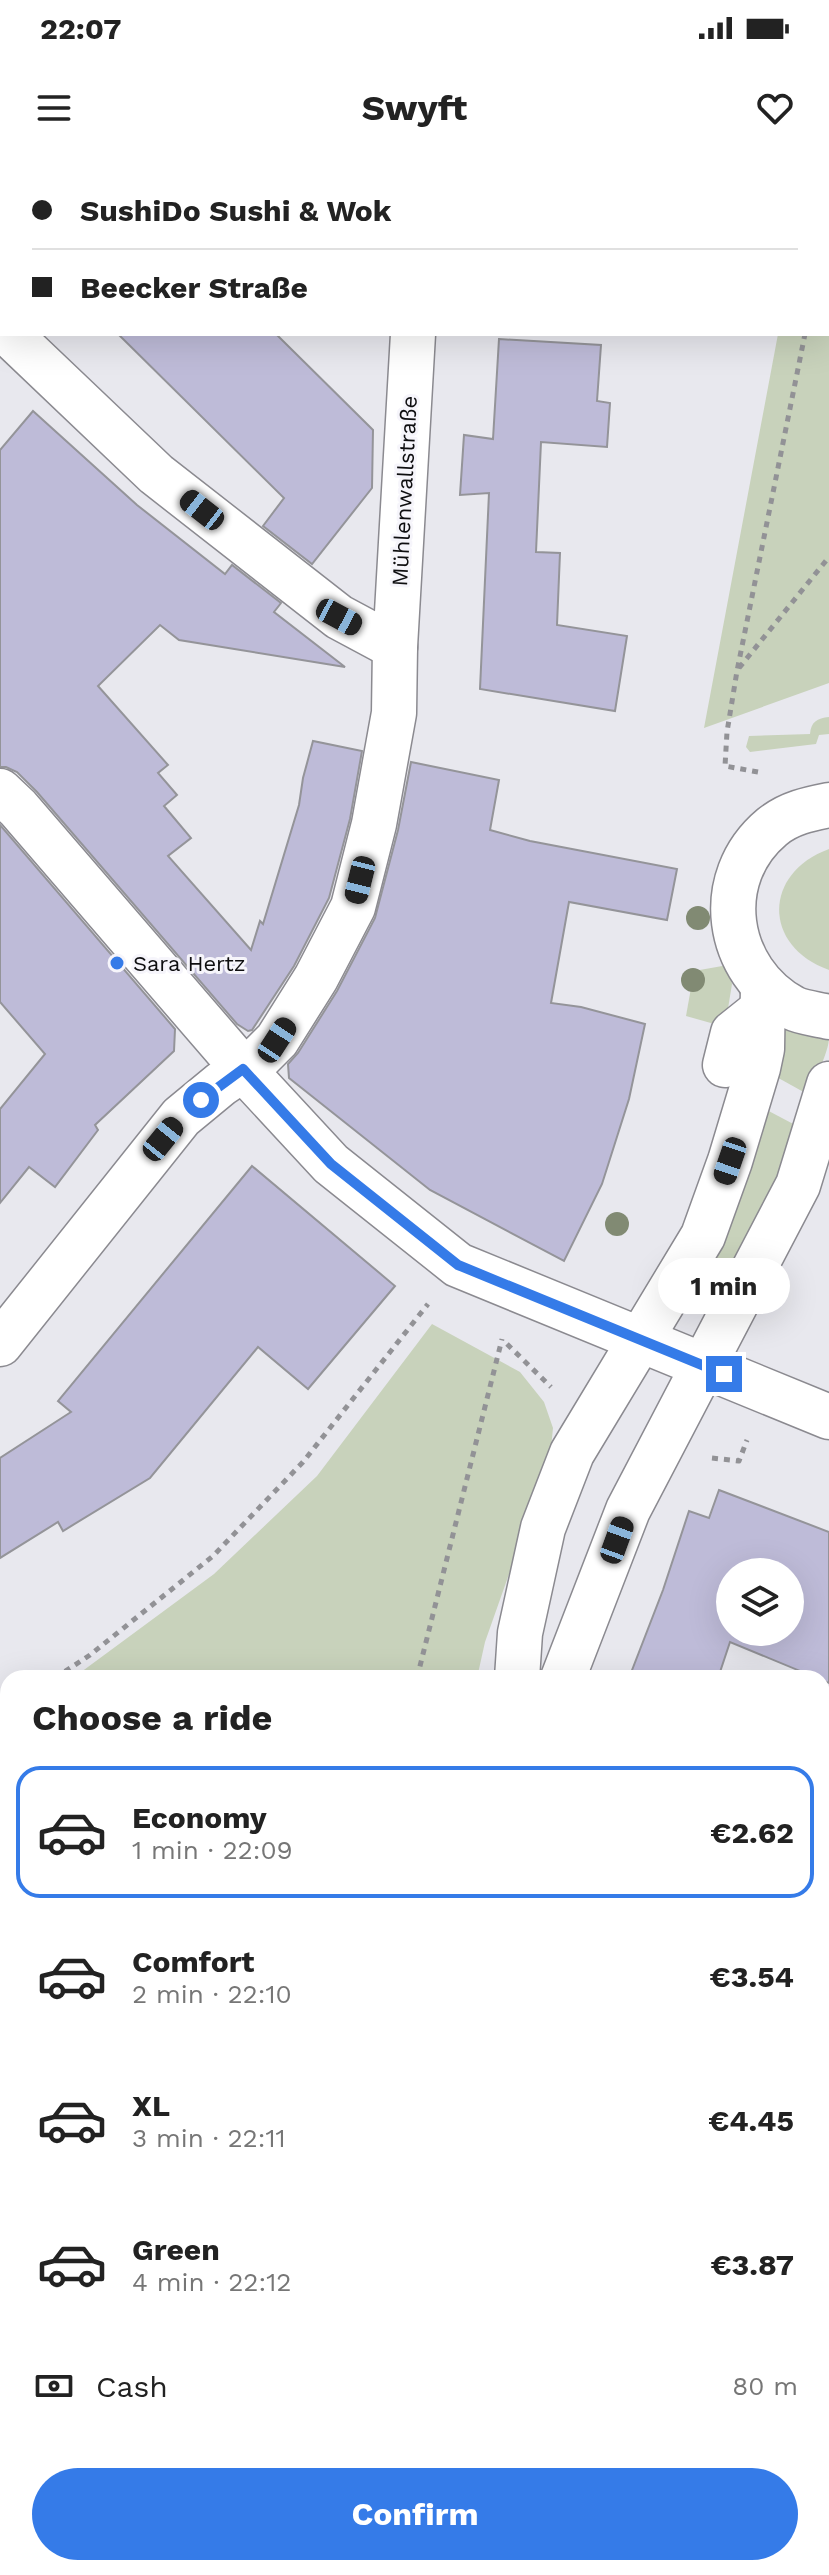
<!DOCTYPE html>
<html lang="en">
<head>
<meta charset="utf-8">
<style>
  :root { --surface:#fff; --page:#f6f6f6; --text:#222; --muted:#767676; --line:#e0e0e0; --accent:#357be8 }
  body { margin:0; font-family:"Work Sans",sans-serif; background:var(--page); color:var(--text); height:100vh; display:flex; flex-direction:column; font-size:30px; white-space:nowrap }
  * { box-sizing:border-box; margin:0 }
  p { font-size:26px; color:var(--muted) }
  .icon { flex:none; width:44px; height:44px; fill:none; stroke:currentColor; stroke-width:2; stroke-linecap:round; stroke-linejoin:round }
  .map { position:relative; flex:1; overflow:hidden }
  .side { position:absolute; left:0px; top:1510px; width:830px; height:906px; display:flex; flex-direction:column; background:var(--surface); border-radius:24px 24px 0 0; box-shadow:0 8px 32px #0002 }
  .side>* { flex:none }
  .banner { position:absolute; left:0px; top:0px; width:830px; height:176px; box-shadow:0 8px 32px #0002; display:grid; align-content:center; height:176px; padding:0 32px; background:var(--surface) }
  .fabs { position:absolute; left:716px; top:1398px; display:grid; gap:16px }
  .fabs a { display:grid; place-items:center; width:88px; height:88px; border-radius:50%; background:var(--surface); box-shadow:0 8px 32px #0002; font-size:40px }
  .end { position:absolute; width:36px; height:36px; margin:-18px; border:10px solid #357be8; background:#fff; box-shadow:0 0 0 4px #fff }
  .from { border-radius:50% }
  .bubble { position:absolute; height:56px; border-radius:28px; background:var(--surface); box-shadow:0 8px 32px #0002; font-size:26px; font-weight:700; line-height:56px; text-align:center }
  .car { position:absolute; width:24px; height:48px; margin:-24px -12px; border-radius:10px; box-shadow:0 0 6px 2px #0007; background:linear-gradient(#222 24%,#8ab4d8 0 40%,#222 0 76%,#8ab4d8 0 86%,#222 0) }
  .banner b { display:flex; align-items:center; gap:28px; height:76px; font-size:30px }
  .banner b+b { border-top:2px solid var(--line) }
  .banner i { width:20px; height:20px; background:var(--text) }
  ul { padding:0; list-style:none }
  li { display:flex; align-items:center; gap:24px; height:132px; margin:0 16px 12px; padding:0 16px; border:4px solid transparent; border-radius:24px }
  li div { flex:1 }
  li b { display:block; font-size:30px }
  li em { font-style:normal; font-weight:700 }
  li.active { border-color:var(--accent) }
  li>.icon { width:72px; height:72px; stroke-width:1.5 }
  h2 { padding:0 32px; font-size:36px; line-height:96px }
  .pay { display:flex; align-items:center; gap:20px; height:88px; padding:0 32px; font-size:30px }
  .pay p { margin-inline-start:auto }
  .cta { display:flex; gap:16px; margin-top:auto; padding:16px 32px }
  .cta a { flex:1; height:92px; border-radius:48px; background:var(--accent); color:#fff; font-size:32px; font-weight:700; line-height:92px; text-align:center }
  .status { display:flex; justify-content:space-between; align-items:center; height:56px; padding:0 40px; background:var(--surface); direction:ltr }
  .status svg { height:22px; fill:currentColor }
  header { display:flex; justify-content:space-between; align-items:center; height:104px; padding:0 32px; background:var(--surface); font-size:36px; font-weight:700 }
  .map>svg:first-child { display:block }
  .commercial { fill:#efd7e3 }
  .green { fill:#c8d2bb }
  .building { fill:#bebbd8; stroke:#949499; stroke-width:2; fill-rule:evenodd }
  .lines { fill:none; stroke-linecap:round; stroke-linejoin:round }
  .minor-casing { stroke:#8b8a90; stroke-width:47 }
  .path { stroke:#929296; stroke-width:5; stroke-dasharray:6 6; stroke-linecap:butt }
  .minor { stroke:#fff; stroke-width:44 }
  .tree { fill:#818a73 }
  .route { stroke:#357be8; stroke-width:10 }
  .poi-dot { fill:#357be8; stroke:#f6f5fb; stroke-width:3 }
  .labels { text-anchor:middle; stroke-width:6; stroke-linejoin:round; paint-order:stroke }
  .street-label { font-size:22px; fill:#0e0e10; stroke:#f6f5fb }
  .poi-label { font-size:22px; fill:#0e0e10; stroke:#f6f5fb; text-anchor:start }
</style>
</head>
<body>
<div class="status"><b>22:07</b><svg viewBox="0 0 49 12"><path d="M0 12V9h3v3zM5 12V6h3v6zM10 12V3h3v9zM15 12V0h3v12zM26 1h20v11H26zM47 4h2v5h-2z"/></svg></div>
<header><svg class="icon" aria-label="menu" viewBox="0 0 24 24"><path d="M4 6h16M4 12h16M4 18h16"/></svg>Swyft<svg class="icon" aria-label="heart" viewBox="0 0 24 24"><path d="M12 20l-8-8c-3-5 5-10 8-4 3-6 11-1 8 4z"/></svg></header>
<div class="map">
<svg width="829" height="2415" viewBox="0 0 829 2415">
  <rect width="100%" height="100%" fill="#e8e8ee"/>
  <polygon class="commercial" points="0,2376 8,2378 8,2408 109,2408 132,2415 0,2415"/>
  <g class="green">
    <polygon points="804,0 829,0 829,523 704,568 778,174 828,174 828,2 804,2"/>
    <path d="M829,557V574L819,575L816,584L750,592L746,587L749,576L810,574C811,562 817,558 829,557Z"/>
    <path d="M829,689V810C762,786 763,713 829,689Z"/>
    <polygon points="728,805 732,824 725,867 686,856 694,811"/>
    <path d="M782,866L829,877C829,893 814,919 809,935L773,915Z"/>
    <polygon points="763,948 799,967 779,1027 717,1143 689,1131"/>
    <polygon points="432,1164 520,1212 544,1242 553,1268 550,1298 485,1482 477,1518 73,1518 214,1414 317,1316"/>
    <polygon points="8,1565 8,2115 0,2112 0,1570"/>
    <polygon points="0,2272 8,2274 8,2345 0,2342"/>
    <polygon points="215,2408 264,2408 265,2415 236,2415"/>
  </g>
  <g class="building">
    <polygon points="118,174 276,174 373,270 372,328 312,404 263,366 284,338"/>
    <polygon points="499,179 601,185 597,241 610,243 607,287 541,282 536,392 560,393 557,465 627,476 615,551 480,529 489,333 460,335 464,275 493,279"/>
    <polygon points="33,251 137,345 225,414 232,405 281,443 274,452 345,507 179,480 160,465 98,526 168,605 158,613 177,635 164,646 191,678 168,696 251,790 260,761 263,764 299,645 303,618 313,581 362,591 350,659 329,738 294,806 252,870 248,871 237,864 37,632 17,612 6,607 0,607 0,290"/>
    <polygon points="411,602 499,620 490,670 530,681 677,709 667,760 569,742 551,843 581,847 645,864 629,939 602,1024 564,1101 430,1030 289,918 288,904 298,893 337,831 375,758 398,670"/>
    <polygon points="0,665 175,869 174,891 95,965 98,970 55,1027 29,1007 0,1043 0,949 45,894 0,842"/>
    <polygon points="252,1006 395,1126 308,1229 258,1187 150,1318 63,1371 58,1362 0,1398 0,1298 71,1252 58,1241"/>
    <path d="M719,1330L829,1372V1523L730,1482L718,1518H629L663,1430L689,1351L709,1358ZM730,1412H790V1472H730Z"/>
  </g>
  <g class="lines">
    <defs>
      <g id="minor">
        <polyline points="371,0 373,2"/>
        <polyline points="421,2 421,0"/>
        <polyline points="9,174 156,314 339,457 395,487"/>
        <polyline points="0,631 18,648 243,909 331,1004 458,1105 829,1257"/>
        <path d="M829,645C809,649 789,653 772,667C711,718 725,811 793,848C803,853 818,854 829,857"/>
        <polyline points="725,905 733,873 763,849"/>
        <polyline points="0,1184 181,957 221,924 256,901 277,880 316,818 353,747 374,664 394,553 395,487 413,174"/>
        <polyline points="517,1518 520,1473 543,1368 572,1293 703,1076 730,1001 758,908 762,889 763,826"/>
        <polyline points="563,1518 628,1350 798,1025 829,924"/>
        <polyline points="822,2083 829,2085"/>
        <polyline points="0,2223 8,2225"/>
        <polyline points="725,2408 752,2415"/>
        <polyline points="347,2415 348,2408"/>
      </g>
    </defs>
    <use href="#minor" class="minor-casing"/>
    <g class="path">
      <polyline points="42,2 44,0"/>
      <polyline points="0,40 2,38"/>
      <polyline points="828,49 829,44"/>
      <polyline points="739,508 829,397"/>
      <polyline points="758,612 725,606 727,572 737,511 805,174"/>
      <polyline points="507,1184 551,1227"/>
      <polyline points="712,1298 739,1301 747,1280"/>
      <polyline points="55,1518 90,1495 213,1396 303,1302 428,1144"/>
      <polyline points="417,1518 502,1179"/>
      <polyline points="0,1555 8,1549"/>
      <polyline points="0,2138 8,2140"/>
      <polyline points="822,2351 829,2352"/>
      <polyline points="0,2363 8,2366"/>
      <polyline points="173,2408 201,2415"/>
    </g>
    <use href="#minor" class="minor"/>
  </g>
  <g class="tree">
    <circle cx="698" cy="758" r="12"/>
    <circle cx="693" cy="820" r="12"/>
    <circle cx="617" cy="1064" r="12"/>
  </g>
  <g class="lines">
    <polyline class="route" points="201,940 243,909 331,1004 458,1105 724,1214"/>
  </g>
  <circle class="poi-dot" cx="117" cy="803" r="8"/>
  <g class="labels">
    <g class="street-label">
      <text transform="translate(404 331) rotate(-87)" y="8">Mühlenwallstraße</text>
    </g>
    <g class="poi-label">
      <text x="133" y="811">Sara Hertz</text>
    </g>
  </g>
</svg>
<div class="fabs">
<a><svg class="icon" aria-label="layers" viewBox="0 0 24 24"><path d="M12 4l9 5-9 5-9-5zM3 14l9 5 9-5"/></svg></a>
</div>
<i class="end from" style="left:201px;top:940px"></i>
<i class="end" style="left:724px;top:1214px"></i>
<div class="bubble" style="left:658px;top:1098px;width:132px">1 min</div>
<i class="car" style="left:202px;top:350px;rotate:308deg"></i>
<i class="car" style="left:339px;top:457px;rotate:118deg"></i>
<i class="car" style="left:360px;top:720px;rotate:194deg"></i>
<i class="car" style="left:277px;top:880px;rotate:33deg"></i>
<i class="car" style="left:163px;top:979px;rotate:39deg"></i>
<i class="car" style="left:730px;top:1001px;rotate:199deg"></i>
<i class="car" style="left:617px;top:1380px;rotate:20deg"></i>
<div class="banner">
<b><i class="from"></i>SushiDo Sushi &amp; Wok</b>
<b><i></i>Beecker Straße</b>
</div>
<section class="side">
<h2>Choose a ride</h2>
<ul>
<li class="active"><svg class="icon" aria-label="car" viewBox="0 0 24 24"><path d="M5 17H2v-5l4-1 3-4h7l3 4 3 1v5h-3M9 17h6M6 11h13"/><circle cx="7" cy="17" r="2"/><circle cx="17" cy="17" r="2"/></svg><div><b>Economy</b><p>1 min · 22:09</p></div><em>€2.62</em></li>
<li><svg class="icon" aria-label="car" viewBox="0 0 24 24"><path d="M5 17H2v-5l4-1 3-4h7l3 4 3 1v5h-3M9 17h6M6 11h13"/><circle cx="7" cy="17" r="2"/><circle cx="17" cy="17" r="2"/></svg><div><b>Comfort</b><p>2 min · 22:10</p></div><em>€3.54</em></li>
<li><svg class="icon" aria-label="car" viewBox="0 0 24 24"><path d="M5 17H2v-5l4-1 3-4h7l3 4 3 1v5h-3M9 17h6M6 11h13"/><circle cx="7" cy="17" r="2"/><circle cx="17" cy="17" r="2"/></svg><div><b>XL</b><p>3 min · 22:11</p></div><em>€4.45</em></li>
<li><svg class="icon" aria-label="car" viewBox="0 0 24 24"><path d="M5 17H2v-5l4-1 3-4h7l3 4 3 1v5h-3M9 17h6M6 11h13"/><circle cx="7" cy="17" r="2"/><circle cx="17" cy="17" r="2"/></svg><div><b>Green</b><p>4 min · 22:12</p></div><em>€3.87</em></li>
</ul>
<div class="pay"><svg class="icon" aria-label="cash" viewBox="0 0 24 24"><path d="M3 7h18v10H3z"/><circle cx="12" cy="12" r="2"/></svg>Cash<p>80 m</p></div>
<div class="cta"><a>Confirm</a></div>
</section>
</div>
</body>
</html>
